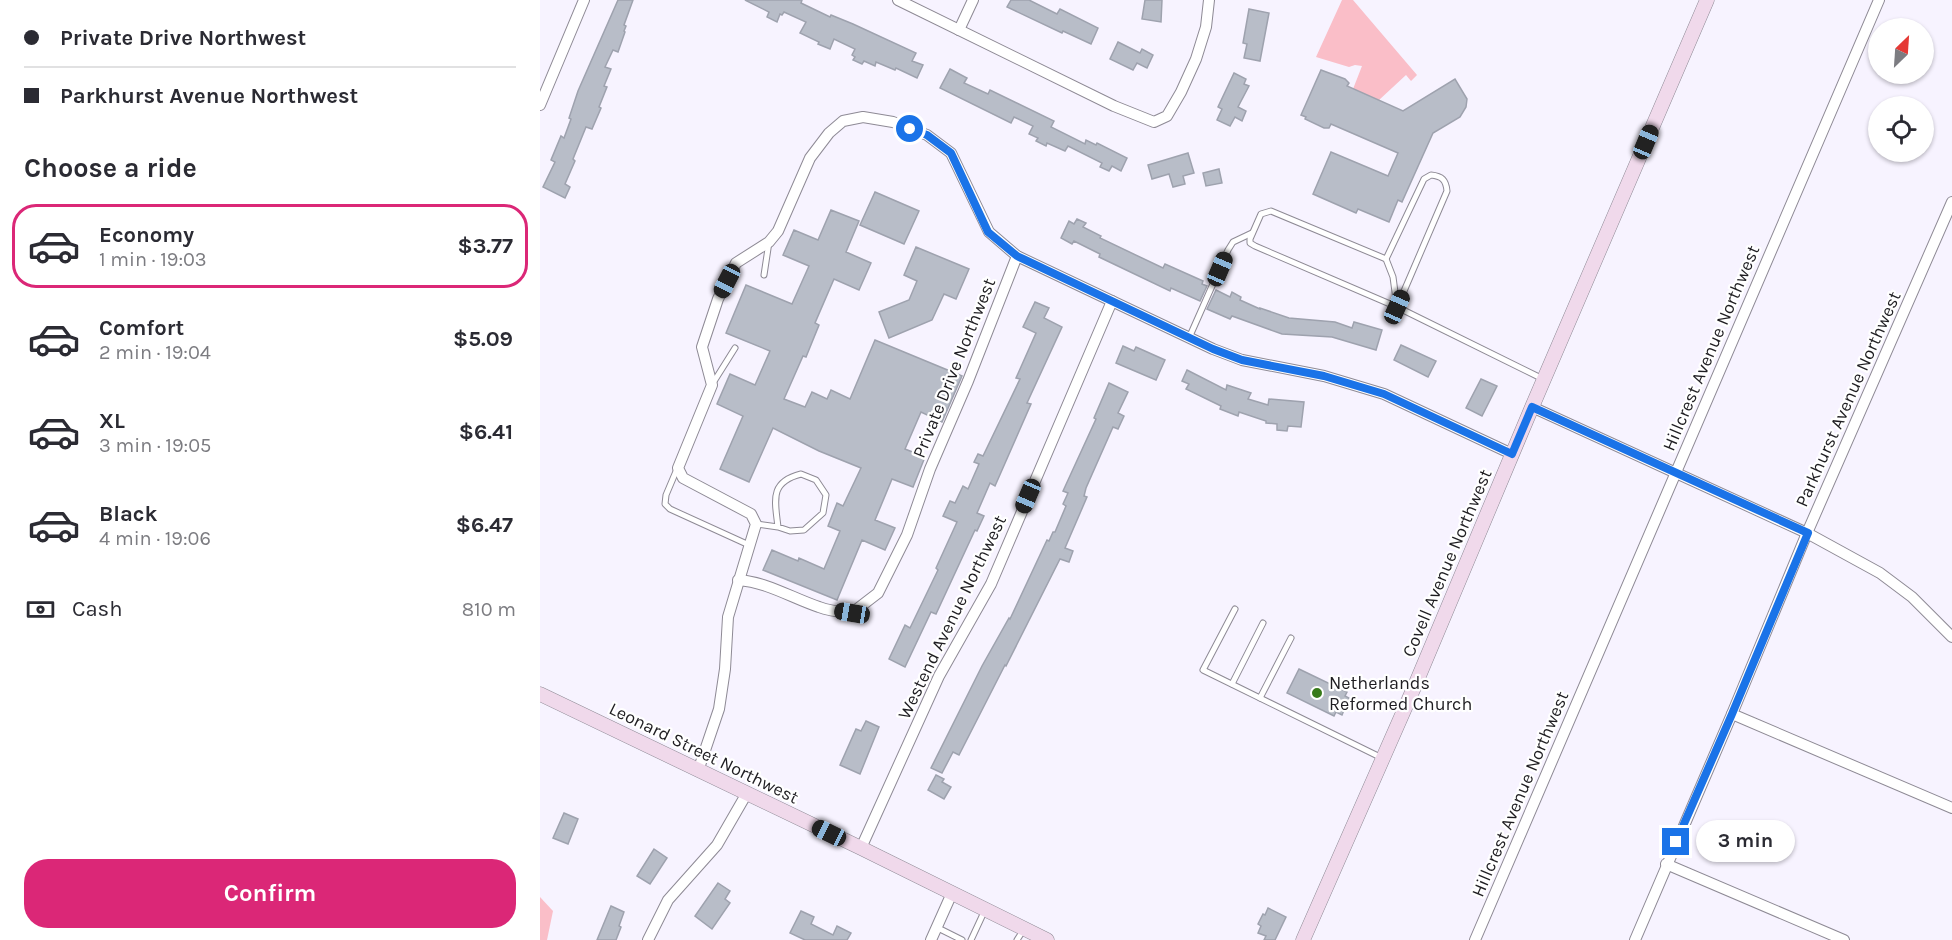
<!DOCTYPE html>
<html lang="en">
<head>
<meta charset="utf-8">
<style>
  :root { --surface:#fff; --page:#f2f2f3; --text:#2b2b33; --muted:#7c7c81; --line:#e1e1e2; --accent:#db2777 }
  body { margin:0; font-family:Karla,sans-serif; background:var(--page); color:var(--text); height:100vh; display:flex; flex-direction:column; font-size:22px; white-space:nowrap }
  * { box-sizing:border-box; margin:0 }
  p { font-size:20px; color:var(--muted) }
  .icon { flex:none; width:33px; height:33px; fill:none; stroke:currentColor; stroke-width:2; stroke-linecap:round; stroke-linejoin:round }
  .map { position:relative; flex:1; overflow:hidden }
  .side { display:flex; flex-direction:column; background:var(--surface); width:540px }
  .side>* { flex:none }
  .guide { display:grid; align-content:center; height:132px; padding:0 24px; background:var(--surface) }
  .needle { width:39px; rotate:25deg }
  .controls { position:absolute; left:1328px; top:18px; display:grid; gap:12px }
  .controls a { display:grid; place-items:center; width:66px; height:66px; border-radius:50%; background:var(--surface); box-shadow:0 2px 4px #0004; font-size:30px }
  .end { position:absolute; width:27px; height:27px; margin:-14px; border:8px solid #1a73e8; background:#fff; box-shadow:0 0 0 3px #fff }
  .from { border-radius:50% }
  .bubble { position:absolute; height:42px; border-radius:21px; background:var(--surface); box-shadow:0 2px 4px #0004; font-size:20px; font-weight:700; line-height:42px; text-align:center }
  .car { position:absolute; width:18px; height:36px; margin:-18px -9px; border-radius:8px; box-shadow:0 0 4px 2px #0007; background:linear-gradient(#222 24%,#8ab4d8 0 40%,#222 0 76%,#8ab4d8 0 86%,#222 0) }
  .guide b { display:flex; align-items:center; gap:21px; height:57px; font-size:22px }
  .guide b+b { border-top:2px solid var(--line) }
  .guide i { width:15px; height:15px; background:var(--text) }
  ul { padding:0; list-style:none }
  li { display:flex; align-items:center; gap:18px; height:84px; margin:0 12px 9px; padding:0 12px; border:3px solid transparent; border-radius:24px }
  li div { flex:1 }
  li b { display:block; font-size:22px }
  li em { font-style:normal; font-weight:700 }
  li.current { border-color:var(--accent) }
  li>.icon { width:54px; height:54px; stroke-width:1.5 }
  h2 { padding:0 24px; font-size:27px; line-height:72px }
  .pay { display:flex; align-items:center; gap:15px; height:66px; padding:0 24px; font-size:22px }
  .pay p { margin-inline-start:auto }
  .cta { display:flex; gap:12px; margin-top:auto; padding:12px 24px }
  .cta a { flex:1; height:69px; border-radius:24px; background:var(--accent); color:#fff; font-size:24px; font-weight:700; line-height:69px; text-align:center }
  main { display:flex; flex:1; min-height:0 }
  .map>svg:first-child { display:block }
  .green { fill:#fabec8 }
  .building { fill:#b8bdc8; stroke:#9ea2ae; stroke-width:1.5 }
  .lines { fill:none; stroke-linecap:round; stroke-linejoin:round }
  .lane-casing { stroke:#8e8a95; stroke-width:7 }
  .street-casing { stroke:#8e8a95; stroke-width:12 }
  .secondary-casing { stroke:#8e8a95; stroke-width:15 }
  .lane { stroke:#fff; stroke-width:5 }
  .street { stroke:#fff; stroke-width:10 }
  .secondary { stroke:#f0d9eb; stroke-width:14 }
  .route { stroke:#1a73e8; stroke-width:8 }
  .poi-dot { fill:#377a1a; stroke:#fff; stroke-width:2 }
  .labels { text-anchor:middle; stroke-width:4.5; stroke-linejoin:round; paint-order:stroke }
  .street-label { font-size:18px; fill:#1e1d21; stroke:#fff }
  .poi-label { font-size:18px; fill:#1e1d21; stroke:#fff; text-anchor:start }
</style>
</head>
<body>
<main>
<section class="side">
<div class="guide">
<b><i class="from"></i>Private Drive Northwest</b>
<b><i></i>Parkhurst Avenue Northwest</b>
</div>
<h2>Choose a ride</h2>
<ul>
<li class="current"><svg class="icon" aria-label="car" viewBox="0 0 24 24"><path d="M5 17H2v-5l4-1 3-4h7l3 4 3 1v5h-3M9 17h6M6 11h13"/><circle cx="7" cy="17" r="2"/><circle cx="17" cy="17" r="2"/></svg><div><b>Economy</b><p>1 min · 19:03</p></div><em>$3.77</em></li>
<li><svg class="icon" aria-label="car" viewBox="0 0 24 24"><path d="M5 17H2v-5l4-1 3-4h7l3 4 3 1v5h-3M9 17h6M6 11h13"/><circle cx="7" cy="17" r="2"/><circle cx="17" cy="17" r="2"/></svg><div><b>Comfort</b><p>2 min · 19:04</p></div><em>$5.09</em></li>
<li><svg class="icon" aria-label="car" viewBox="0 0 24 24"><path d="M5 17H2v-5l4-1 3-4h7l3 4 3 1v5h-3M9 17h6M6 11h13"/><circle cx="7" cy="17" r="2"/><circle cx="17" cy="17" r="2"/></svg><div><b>XL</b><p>3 min · 19:05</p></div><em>$6.41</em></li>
<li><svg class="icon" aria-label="car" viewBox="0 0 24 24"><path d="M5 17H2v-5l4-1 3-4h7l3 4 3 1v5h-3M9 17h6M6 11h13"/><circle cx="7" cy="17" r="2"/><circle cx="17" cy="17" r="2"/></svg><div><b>Black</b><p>4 min · 19:06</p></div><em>$6.47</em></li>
</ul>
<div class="pay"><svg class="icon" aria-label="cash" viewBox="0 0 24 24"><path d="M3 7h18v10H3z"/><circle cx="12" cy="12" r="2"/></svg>Cash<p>810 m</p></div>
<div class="cta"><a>Confirm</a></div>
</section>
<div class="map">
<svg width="1412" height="940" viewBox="0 0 1412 940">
  <rect width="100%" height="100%" fill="#f7f3ff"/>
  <g class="green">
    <polygon points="802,0 813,0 877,75 871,81 866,75 839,100 813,89 822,66 815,65 809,67 776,57"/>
    <polygon points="0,897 13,911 7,940 0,940"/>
  </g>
  <g class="building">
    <polygon points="78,0 93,0 84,25 86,26 84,31 85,32 78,52 73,50 65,67 71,69 64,86 67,87 59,107 61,108 52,129 46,127 35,154 33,159 35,161 25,184 30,187 25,198 3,187 15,162 11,160 21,136 24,138 31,119 29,118 38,91"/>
    <polygon points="205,0 262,0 261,3 290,17 291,15 313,24 376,53 372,61 383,65 377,78 356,68 355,70 336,62 335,66 324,61 322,64 313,60 315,57 312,55 315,49 294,39 290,49 278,44 279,42 260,33 266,22 244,12 242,15 240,14 237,22 227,17 229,12"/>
    <polygon points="471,0 489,0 517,14 520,9 558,28 551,44 523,31 522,33 467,7"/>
    <polygon points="605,0 622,0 621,22 602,19"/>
    <polygon points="709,9 729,13 720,61 704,58 707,44 703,43"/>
    <polygon points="578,42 600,53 602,49 613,55 607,68 597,63 593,70 570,59"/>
    <polygon points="410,69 427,78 424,83 448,94 450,90 514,121 511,127 545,144 546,140 556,145 557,143 587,158 581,171 572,166 569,171 560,167 562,163 528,146 525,151 507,143 506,146 496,141 498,138 489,134 493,126 474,117 471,123 400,88"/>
    <polygon points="781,70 805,79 809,83 807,86 863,111 915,79 927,99 926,107 920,117 893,133 862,202 858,200 849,222 818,209 816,213 773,194 791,152 848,176 858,153 791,124 789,128 784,128 765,119 766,117 761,115"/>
    <polygon points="694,73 706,79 704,84 709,86 698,107 706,111 702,121 695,117 690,126 677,120 682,109 678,107"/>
    <polygon points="648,153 654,173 643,176 645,184 633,187 629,174 612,179 608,165"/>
    <polygon points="679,169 682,183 666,186 663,173"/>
    <polygon points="335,192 379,211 364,244 320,225"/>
    <polygon points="291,210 319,221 306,252 331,263 319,290 294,279 275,323 279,325 266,357 263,356 244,399 265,407 272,392 287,399 291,390 310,399 335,340 422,376 402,422 381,412 365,449 385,457 373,487 352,479 335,520 355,528 345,550 322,540 297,600 223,570 232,550 258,561 259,558 284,569 300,531 288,526 297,503 303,506 321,468 279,451 233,428 209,482 180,469 203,416 177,404 190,374 215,385 230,351 186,333 206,285 252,304 269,266 243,255 254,230 278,240"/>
    <polygon points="537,219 546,223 543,227 561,236 560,238 623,268 625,264 663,281 662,284 667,286 660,301 631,288 630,291 559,257 560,254 534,241 532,244 521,238 529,221 534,224"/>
    <polygon points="376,247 429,269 416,299 404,294 392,320 349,338 339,312 369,300 377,281 364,275"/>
    <polygon points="676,290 690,297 692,292 701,297 700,300 720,309 720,308 749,318 795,322 812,328 814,322 842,330 836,350 792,337 742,334 692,316 690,319 667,309"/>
    <polygon points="495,302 509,308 504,318 522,327 487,403 491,404 455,486 450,483 437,513 444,516 437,531 435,530 396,614 391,612 365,667 349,659 365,625 370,628 398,570 396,568 417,522 403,516 410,501 415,503 423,486 428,489 439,464 434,462 438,454 443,456 480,379 476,378 496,333 483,327"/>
    <polygon points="861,345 896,361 888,377 854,360"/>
    <polygon points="583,346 594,351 596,347 625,360 616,380 576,363"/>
    <polygon points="647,370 686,390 687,385 711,393 708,399 728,405 729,399 764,402 761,427 748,426 747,431 737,430 737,424 726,423 726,421 699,412 698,416 680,409 681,406 646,389 649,384 642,381"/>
    <polygon points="941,379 957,386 942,416 926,408"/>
    <polygon points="569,383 588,392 578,413 584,416 578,429 573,427 546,488 544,496 547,497 525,548 533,551 529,562 520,559 466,666 465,665 419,755 413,752 402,773 391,768 442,666 469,618 470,619 507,540 509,541 513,532 515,532 526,506 523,504 528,493 523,491 556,419 554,418"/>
    <polygon points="759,669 807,692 805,696 809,698 802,715 796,712 794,716 747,693"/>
    <polygon points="326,721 339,727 320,774 300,765 316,729 321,731"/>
    <polygon points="396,775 404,779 402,782 411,787 404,799 388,790"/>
    <polygon points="24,813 38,819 28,844 13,838"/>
    <polygon points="114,849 127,858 110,884 97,876"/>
    <polygon points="178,883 190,891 185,899 190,903 172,929 155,916"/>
    <polygon points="71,906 84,912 79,926 81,927 76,940 57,940"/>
    <polygon points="728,908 746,917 735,940 724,940 726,936 718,933 721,926 718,924 723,914 725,915"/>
    <polygon points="261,911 274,917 271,924 293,935 297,926 311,933 307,940 265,940 250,933"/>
  </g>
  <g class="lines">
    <defs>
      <g id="lane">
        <path d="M846,259L884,179L891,175C902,176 906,180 907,191L858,305"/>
        <polyline points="224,275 229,242"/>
        <polyline points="857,307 853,277 846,259 731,211 721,214 710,239 710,243 715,246 857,307 1003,379"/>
        <polyline points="649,338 688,250 693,242 712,233"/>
        <polyline points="173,383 195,348"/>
        <polyline points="137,469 126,495 125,504 130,509 209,545"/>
        <path d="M216,524L238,527C235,501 229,482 261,474L276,480L286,495L283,513L264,530L250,531L238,527"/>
        <polyline points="695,609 663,670 842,758"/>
        <polyline points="692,684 723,623"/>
        <polyline points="720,698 751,638"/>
        <polyline points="396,927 422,940"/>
        <polyline points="431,940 444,912"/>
        <polyline points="477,940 484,929"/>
      </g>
      <g id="street">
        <polyline points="358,0 574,106 614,122 627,116 641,92 656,59 666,27 669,0"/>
        <polyline points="419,30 433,0"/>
        <polyline points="0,105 44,0"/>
        <polyline points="992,407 1267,533 1340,573 1372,597 1412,637"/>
        <path d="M198,580C227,582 252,598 279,607C289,611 301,612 312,613L338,593L367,535L390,469L428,381L477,256"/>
        <polyline points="1192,714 1412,808"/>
        <polyline points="158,771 179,709 185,669 188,617 216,524 211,514 143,478 138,468 172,385 162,347 178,299 196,263 229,242 238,231 270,158 289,133 303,121 323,117 353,122 387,135 411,153 449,232 477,256 673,349 702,360 784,376 844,394 972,454"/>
        <polyline points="321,848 399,676 451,584 572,301"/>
        <polyline points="1126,864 1304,940"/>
        <polyline points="108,940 128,900 177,845 207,793"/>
        <polyline points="391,940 412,893"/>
        <polyline points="935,940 1339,0"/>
        <polyline points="1095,940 1192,714 1267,533 1412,202"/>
      </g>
      <g id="secondary">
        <polyline points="0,694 321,848 507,940"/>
        <polyline points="763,940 876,683 992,407 1167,0"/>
      </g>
    </defs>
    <use href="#lane" class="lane-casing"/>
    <use href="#street" class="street-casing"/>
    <use href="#secondary" class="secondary-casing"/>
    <use href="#lane" class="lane"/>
    <use href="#street" class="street"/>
    <use href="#secondary" class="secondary"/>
  </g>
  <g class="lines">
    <polyline class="route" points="370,129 387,135 411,153 448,232 477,256 673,349 702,360 784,376 844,394 972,454 992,407 1268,533 1192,714 1136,842"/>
  </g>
  <circle class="poi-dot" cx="777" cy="693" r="6"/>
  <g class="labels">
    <g class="street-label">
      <text transform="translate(1171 348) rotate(-67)" y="6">Hillcrest Avenue Northwest</text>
      <text transform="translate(414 368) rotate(-68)" y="6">Private Drive Northwest</text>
      <text transform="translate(1308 399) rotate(-66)" y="6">Parkhurst Avenue Northwest</text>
      <text transform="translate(907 563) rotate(-67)" y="6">Covell Avenue Northwest</text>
      <text transform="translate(412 617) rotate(-64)" y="6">Westend Avenue Northwest</text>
      <text transform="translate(164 753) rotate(26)" y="6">Leonard Street Northwest</text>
      <text transform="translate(980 794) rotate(-67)" y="6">Hillcrest Avenue Northwest</text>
    </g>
    <g class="poi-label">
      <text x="789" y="689">Netherlands<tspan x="789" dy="21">Reformed Church</tspan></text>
    </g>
  </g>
</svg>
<div class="controls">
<a><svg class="needle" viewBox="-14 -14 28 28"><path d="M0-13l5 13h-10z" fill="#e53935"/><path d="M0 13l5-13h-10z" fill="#7c7c81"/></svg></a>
<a><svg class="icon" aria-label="locate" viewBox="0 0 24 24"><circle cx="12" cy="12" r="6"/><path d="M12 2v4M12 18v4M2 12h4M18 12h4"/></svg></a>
</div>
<i class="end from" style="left:370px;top:129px"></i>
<i class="end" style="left:1136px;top:842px"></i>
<div class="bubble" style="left:1156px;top:820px;width:99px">3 min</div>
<i class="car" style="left:1106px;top:142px;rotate:23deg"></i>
<i class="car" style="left:680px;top:269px;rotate:23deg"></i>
<i class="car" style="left:187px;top:281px;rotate:207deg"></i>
<i class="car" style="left:857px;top:307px;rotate:24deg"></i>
<i class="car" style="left:488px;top:496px;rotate:203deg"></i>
<i class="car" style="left:312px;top:613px;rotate:279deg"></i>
<i class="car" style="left:289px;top:833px;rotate:296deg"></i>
</div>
</main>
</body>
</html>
